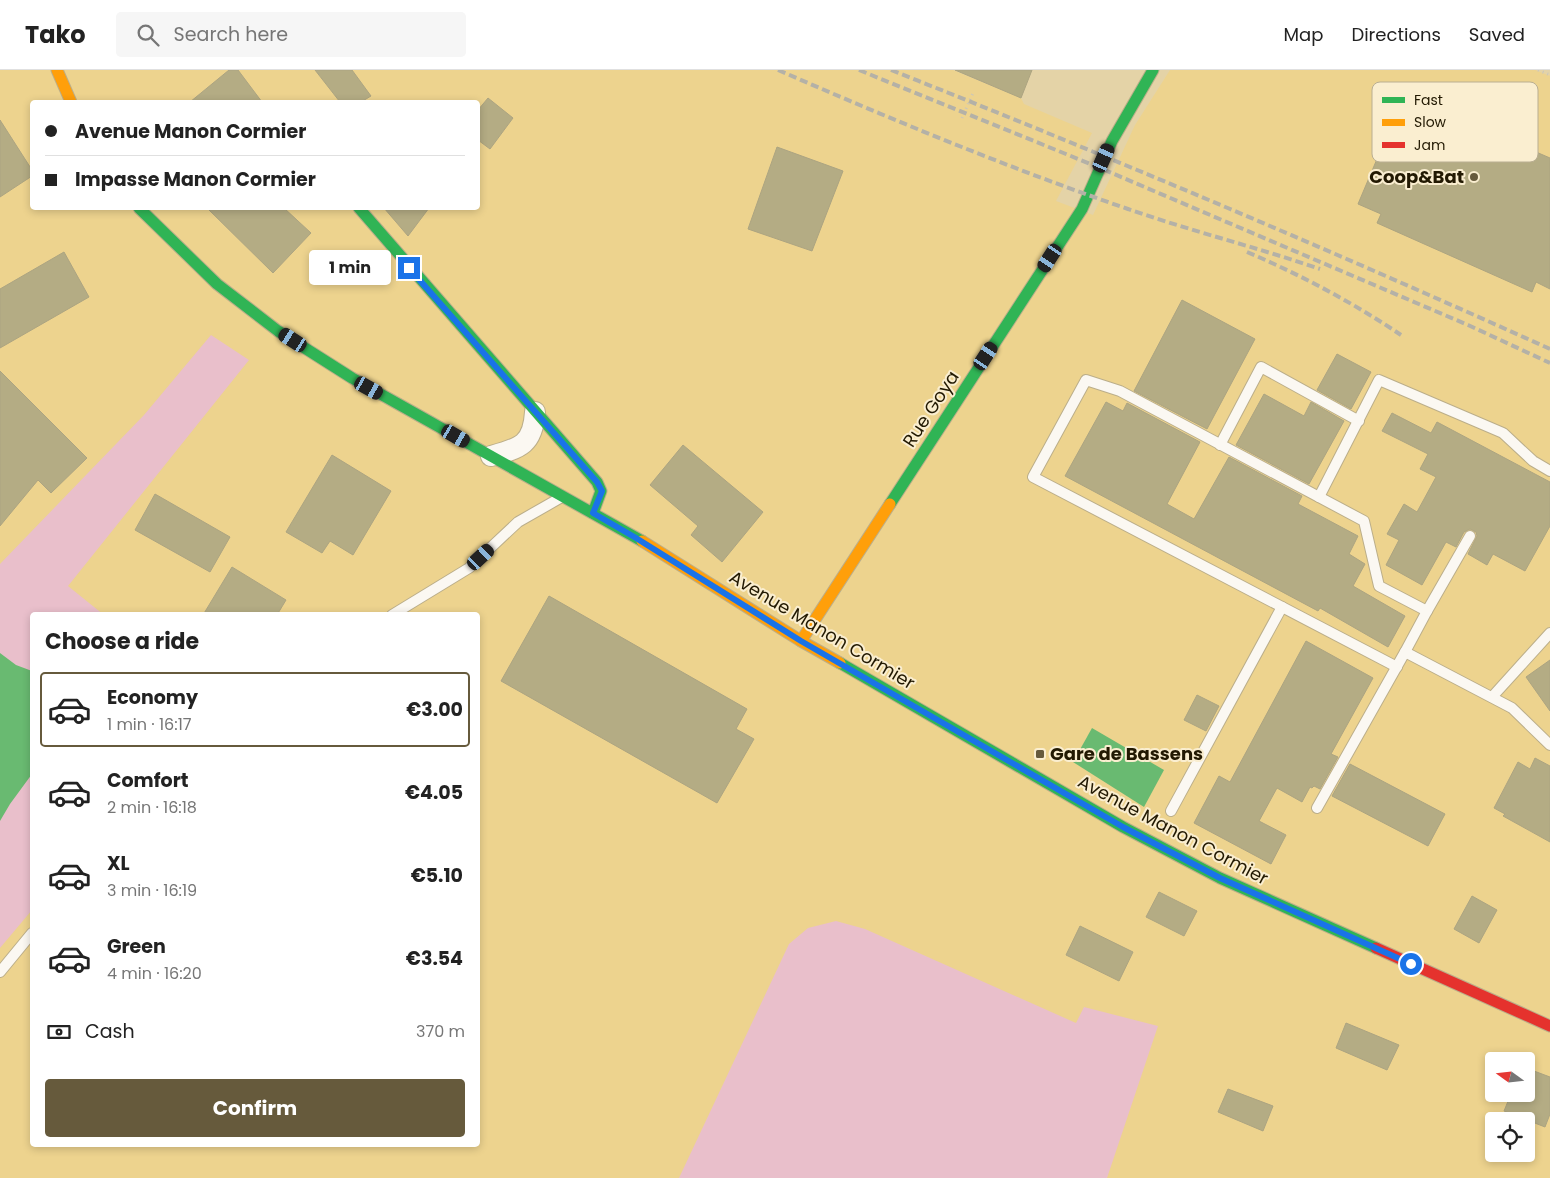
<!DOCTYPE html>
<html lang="en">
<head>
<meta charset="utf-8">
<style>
  :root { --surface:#fff; --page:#f6f6f6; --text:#222; --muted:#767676; --line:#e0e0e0; --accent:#665a3c }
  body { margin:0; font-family:Poppins,sans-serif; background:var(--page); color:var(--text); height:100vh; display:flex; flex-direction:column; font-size:19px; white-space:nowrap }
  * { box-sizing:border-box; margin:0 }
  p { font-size:16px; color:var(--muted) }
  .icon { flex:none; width:28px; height:28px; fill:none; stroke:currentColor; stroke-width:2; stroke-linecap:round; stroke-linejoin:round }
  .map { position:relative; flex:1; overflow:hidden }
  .sheet { position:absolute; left:30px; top:542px; width:450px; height:535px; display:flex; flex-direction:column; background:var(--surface); border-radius:5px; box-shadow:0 2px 8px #0003 }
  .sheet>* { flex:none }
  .top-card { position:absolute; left:30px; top:30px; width:450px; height:110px; border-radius:5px; box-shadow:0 2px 8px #0003; display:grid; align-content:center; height:110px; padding:0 15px; background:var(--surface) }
  .needle { width:32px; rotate:285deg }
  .fabs { position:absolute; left:1485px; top:982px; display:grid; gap:10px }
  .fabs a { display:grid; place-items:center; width:50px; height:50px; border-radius:5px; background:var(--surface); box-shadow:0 2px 8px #0003; font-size:25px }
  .end { position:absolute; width:22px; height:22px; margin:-11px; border:6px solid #1a73e8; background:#fff; box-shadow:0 0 0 2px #fff }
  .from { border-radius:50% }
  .bubble { position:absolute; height:35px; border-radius:5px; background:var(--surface); box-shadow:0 2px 8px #0003; font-size:16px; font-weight:700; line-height:35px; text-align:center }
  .car { position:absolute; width:15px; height:30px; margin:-15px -8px; border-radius:6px; box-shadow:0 0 4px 1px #0007; background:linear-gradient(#222 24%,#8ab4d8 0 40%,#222 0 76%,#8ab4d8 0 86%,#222 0) }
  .top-card b { display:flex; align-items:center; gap:18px; height:48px; font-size:19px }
  .top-card b+b { border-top:1px solid var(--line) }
  .top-card i { width:12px; height:12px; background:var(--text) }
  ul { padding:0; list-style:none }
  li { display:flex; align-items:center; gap:15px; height:75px; margin:0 10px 8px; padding:0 5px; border:2px solid transparent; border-radius:5px }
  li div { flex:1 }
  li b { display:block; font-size:19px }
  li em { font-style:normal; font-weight:700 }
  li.active { border-color:var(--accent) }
  li>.icon { width:45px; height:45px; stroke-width:1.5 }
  h2 { padding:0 15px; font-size:22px; line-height:60px }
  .pay { display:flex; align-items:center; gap:12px; height:55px; padding:0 15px; font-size:19px }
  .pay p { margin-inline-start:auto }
  .primary-button { display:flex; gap:10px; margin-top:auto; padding:10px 15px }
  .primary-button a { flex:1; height:58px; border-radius:5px; background:var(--accent); color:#fff; font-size:20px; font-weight:700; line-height:58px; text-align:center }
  header { display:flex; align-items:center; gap:30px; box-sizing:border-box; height:70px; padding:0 25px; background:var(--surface); border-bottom:1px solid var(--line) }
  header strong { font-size:24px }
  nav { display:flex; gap:28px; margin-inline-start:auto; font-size:18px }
  .search { width:350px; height:45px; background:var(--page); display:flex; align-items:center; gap:12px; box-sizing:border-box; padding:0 18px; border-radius:5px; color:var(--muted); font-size:19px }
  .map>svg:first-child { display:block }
  .built { fill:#edd38e; fill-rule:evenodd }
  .green { fill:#e9bfcb }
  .water { fill:#69ba71 }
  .building { fill:#b4ac84; stroke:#aca481 }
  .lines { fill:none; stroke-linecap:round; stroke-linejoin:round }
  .lane-casing { stroke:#bbae8a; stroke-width:12 }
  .street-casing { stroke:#bbae8a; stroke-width:22 }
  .fast-casing { stroke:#bbae8a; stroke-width:13 }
  .slow-casing { stroke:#bbae8a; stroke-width:13 }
  .jam-casing { stroke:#bbae8a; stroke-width:13 }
  .path { stroke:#cac6ba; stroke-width:3; stroke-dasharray:1 4; stroke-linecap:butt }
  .lane { stroke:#fbf8f2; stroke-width:10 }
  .street { stroke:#fbf8f2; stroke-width:20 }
  .fast { stroke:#30b455; stroke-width:11 }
  .slow { stroke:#ff9f0a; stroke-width:11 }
  .jam { stroke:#e5322d; stroke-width:11 }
  .rail { stroke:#b4b1a7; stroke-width:4; stroke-dasharray:8 4; stroke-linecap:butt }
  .route { stroke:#1a73e8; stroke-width:6 }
  .poi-dot { fill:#665a3c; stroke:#faeed0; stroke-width:2 }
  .labels { text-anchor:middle; stroke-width:4; stroke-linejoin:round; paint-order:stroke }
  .poi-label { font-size:18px; font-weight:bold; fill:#221902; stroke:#faeed0; text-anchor:end }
  .street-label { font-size:18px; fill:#221902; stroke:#faeed0 }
  .key { fill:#faeed0; stroke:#b9ae92; stroke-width:1 }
  .key-label { font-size:14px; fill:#221902 }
</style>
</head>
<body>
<header>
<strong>Tako</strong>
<div class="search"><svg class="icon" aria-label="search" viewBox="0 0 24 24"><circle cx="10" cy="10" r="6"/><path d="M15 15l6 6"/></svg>Search here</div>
<nav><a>Map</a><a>Directions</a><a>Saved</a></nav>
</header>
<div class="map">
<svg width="1550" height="1108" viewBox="0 0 1550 1108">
  <rect width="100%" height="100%" fill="#e4d3a7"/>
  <path class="built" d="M0,0H953L1021,28L1024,34L1092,63L1056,131L1093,145L1135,55L1170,0H1535L1550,6V1108H0ZM32,32H478V138H32ZM32,545H478V1075H32ZM1494,991H1526V1024H1494ZM1494,1051H1526V1084H1494Z"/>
  <g class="green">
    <polygon points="211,265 249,290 68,516 104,545 32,545 32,840 0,878 0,494 144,345"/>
    <polygon points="836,851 865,859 1076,953 1084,937 1158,956 1107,1108 679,1108 789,874 808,858"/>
  </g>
  <g class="water">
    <polygon points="0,583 16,595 32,601 32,704 10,734 0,751"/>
    <polygon points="1092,658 1164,700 1144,737 1073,692"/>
  </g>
  <g class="building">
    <polygon points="229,0 238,0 262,32 190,32"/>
    <polygon points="315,0 352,0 371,26 361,32 340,32"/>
    <polygon points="955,0 1032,0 1021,28"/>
    <polygon points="1404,25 1550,88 1550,219 1536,212 1532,222 1377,153 1381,144 1358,134"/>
    <polygon points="488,28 513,48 490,79 478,70 478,40"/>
    <polygon points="0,50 32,100 32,106 0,127"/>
    <polygon points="777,77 843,101 812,181 748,159"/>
    <polygon points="207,138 284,138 311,163 273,203"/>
    <polygon points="384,138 429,138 408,166"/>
    <polygon points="64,182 89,227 0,278 0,219"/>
    <polygon points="1182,230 1255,269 1207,359 1134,321"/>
    <polygon points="1337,284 1371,302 1351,339 1317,320"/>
    <polygon points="0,301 87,388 51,423 38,410 0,456"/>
    <polygon points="1264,324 1304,346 1311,332 1344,351 1309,414 1236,375"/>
    <polygon points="1106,332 1123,341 1127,333 1200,372 1167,434 1194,449 1229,387 1302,426 1298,434 1358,466 1349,484 1365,494 1353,516 1405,546 1388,577 1320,538 1318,541 1065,406"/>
    <polygon points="1392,343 1431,363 1437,352 1550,412 1550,456 1525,501 1493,484 1487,495 1468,484 1477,466 1476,462 1470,459 1464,462 1456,477 1446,472 1422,515 1386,495 1399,470 1387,464 1404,434 1417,442 1436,407 1420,399 1428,384 1382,361"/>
    <polygon points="683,375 763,442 722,492 691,465 698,456 650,415"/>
    <polygon points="332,385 391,421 353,485 330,471 322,483 286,462"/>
    <polygon points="155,424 230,467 210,502 135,460"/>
    <polygon points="232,497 286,530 277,545 203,545"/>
    <polygon points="549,526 747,639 736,659 754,669 717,733 501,611"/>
    <polygon points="1306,571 1373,608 1331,684 1338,687 1320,719 1314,716 1312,718 1310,717 1302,732 1277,718 1259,751 1286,765 1271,794 1194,753 1219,706 1230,712"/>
    <polygon points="1550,590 1550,641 1526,607"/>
    <polygon points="1197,625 1219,636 1206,661 1184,650"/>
    <polygon points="1535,688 1550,696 1550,772 1503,746 1505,744 1494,738 1518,692 1530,699"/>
    <polygon points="1350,694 1445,744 1428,776 1332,726"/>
    <polygon points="1159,822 1197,841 1184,866 1146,847"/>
    <polygon points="1472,826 1497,840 1479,873 1454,859"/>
    <polygon points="1080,856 1133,882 1119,911 1066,885"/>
    <polygon points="1346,953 1399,975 1387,1000 1336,978"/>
    <polygon points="1526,998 1550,1007 1550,1044 1545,1057 1504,1041 1511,1024 1526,1024"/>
    <polygon points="1228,1019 1273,1036 1263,1061 1218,1042"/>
  </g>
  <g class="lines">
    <defs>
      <g id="lane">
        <polyline points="1220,375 1261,297 1359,351"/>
        <polyline points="1319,427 1379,310 1503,363 1533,391 1550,401"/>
        <polyline points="1427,541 1470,466"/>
        <polyline points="392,545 469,498 518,452 560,428"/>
        <polyline points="1397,597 1033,407 1086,310 1120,321 1364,451 1379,516 1427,541 1405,582"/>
        <polyline points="1492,627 1550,563"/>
        <polyline points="1317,738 1405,582 1512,638 1550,675"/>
        <polyline points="1171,741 1282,537"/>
        <polyline points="0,902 32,863"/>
      </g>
      <path id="street" d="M491,386C520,378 533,375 535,342"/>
      <g id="fast">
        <polyline points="139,138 217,214 278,261 352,308 642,471"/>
        <polyline points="359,138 597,412 601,421 593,443"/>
        <polyline points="890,434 1082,139 1112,71 1153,0"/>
        <polyline points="840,593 1123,757 1220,808 1376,878"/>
      </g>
      <g id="slow">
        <polyline points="57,0 71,32"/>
        <polyline points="642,471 801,571 840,593"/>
        <polyline points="801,571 890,434"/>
      </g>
      <polyline id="jam" points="1376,878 1550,956"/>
    </defs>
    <use href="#lane" class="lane-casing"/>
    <use href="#street" class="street-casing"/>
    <use href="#fast" class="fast-casing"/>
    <use href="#slow" class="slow-casing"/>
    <use href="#jam" class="jam-casing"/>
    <g class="path">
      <polyline points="1538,0 1550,5"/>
      <polyline points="962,48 973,23"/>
    </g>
    <use href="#lane" class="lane"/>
    <use href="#street" class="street"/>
    <use href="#fast" class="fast"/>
    <use href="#slow" class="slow"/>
    <use href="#jam" class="jam"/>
    <g class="rail">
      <path d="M778,0C893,50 1009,98 1128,139C1191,161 1256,177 1320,199"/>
      <polyline points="859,0 1093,95 1468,255 1550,293"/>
      <path d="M891,0C1113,88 1333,181 1550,279"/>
      <path d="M1247,182C1301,205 1352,232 1401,265"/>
    </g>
  </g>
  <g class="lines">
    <polyline class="route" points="409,198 597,412 602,421 593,443 636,468 801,571 1123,757 1220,808 1411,894"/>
  </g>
  <g class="poi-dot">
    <circle cx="1474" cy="107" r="5"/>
    <rect x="1035" y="679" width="10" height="10" rx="2.5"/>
  </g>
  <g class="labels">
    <g class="poi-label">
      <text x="1464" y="113">Coop&amp;Bat</text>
      <text x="1050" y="690" text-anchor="start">Gare de Bassens</text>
    </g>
    <g class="street-label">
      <text transform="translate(931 339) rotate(-57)" y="6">Rue Goya</text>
      <text transform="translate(822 560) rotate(31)" y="6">Avenue Manon Cormier</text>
      <text transform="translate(1173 760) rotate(28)" y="6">Avenue Manon Cormier</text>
    </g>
  </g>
  <rect x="1372" y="12" width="166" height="80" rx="8" class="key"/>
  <rect x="1382" y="27" width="23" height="6" fill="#30b455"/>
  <rect x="1382" y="49" width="23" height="7" fill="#ff9f0a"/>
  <rect x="1382" y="72" width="23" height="6" fill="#e5322d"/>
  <g class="key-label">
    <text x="1414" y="35">Fast</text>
    <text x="1414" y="57">Slow</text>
    <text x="1414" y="80">Jam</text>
  </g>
</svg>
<div class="fabs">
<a><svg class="needle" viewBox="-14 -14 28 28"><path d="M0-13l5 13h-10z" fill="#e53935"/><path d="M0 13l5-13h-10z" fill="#767676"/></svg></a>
<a><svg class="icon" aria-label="locate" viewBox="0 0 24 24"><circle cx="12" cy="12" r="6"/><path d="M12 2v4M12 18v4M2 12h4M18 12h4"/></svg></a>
</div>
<i class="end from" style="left:1411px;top:894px"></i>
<i class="end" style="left:409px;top:198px"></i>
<div class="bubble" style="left:309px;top:180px;width:82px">1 min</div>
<i class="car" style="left:1104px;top:88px;rotate:24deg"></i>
<i class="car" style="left:1050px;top:188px;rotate:213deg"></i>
<i class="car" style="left:293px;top:270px;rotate:303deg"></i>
<i class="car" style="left:986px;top:286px;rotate:33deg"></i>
<i class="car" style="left:369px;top:318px;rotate:119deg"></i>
<i class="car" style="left:456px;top:366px;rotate:120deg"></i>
<i class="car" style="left:481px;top:487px;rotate:47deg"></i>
<div class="top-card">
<b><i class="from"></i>Avenue Manon Cormier</b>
<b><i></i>Impasse Manon Cormier</b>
</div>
<section class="sheet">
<h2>Choose a ride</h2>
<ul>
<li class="active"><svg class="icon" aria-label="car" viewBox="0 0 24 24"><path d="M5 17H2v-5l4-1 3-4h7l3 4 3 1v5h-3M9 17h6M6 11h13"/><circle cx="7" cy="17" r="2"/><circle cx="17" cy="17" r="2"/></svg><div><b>Economy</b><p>1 min · 16:17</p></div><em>€3.00</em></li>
<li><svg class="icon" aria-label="car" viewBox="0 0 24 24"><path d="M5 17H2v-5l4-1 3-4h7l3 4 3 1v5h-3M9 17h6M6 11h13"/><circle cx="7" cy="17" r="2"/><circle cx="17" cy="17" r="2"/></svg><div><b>Comfort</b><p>2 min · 16:18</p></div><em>€4.05</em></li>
<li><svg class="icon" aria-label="car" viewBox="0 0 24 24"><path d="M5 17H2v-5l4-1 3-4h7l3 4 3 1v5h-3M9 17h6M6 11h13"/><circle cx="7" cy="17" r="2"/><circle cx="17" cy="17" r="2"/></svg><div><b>XL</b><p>3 min · 16:19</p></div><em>€5.10</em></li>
<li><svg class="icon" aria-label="car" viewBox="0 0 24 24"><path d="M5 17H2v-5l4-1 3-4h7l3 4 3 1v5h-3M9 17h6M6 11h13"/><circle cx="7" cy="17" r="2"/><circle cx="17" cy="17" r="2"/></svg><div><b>Green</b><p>4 min · 16:20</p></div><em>€3.54</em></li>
</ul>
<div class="pay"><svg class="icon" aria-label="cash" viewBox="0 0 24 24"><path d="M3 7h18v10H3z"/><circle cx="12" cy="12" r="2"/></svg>Cash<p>370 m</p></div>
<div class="primary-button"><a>Confirm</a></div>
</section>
</div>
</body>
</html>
